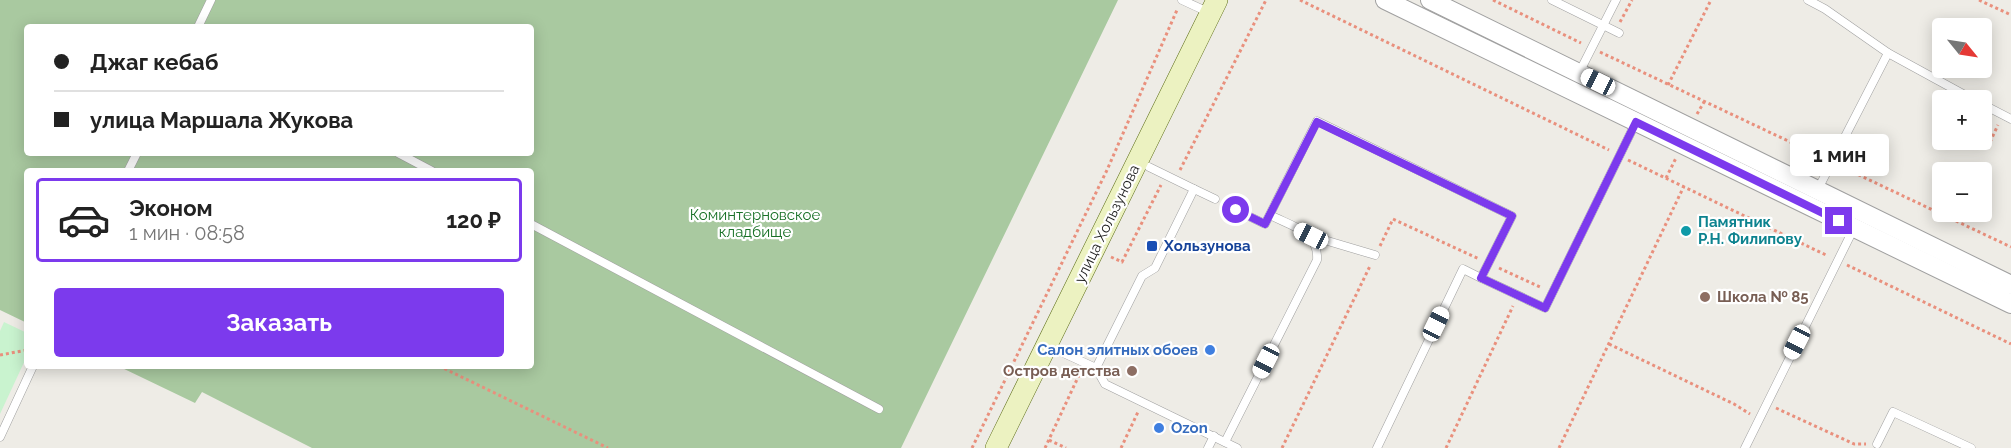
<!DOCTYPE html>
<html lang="ru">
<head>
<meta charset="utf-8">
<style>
  :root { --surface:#fff; --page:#f2f2f2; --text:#222; --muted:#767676; --line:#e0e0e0; --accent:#7c3aed }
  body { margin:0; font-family:Raleway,sans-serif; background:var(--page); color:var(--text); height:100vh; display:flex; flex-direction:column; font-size:22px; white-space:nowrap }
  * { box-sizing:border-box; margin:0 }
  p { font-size:20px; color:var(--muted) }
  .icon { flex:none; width:33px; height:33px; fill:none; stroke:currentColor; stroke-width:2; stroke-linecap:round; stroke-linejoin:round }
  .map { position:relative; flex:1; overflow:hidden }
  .side { position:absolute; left:24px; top:168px; width:510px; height:201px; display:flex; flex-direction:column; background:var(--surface); border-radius:6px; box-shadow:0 3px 15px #0003 }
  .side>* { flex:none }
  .guide { position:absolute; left:24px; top:24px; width:510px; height:132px; border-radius:6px; box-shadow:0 3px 15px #0003; display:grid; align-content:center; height:132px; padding:0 30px; background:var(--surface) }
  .needle { width:39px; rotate:120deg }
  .fabs { position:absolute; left:1932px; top:18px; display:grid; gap:12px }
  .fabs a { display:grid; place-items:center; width:60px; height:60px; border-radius:6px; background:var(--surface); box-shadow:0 3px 15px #0003; font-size:30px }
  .end { position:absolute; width:27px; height:27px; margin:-14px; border:8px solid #7c3aed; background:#fff; box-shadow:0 0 0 3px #fff }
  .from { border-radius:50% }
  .bubble { position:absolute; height:42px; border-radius:6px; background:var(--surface); box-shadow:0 3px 15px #0003; font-size:20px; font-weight:700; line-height:42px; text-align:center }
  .car { position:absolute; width:18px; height:36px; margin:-18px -9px; border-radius:8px; box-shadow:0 0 4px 2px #0007; background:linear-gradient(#fff 24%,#345 0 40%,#fff 0 76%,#345 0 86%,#fff 0) }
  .guide b { display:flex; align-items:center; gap:21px; height:57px; font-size:22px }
  .guide b+b { border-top:2px solid var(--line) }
  .guide i { width:15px; height:15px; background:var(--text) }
  ul { padding:10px 0 0; list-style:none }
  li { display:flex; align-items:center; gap:18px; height:84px; margin:0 12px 9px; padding:0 18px; border:3px solid var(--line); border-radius:6px }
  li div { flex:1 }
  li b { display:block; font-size:22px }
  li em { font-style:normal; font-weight:700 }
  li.selected { border-color:var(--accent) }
  li>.icon { width:54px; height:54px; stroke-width:1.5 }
  .action { display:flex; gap:12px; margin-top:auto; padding:12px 30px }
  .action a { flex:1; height:69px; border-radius:6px; background:var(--accent); color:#fff; font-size:24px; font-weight:700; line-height:69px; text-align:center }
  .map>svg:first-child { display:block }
  .forest { fill:#a9c9a0; fill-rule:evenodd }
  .park { fill:#c9f3cf }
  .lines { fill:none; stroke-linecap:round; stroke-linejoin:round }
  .service-casing { stroke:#a0a0a0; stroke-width:9 }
  .tertiary-casing { stroke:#a0a0a0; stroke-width:20 }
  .secondary-casing { stroke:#596a12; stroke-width:22 }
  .path { stroke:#e9907d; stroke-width:3; stroke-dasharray:3 3; stroke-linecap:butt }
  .service { stroke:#fff; stroke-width:8 }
  .tertiary { stroke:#fff; stroke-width:18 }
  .secondary { stroke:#ecf2c1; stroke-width:21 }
  .route { stroke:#7c3aed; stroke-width:8 }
  .culture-dot { fill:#0f9aa8; stroke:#fff; stroke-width:2 }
  .transit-dot { fill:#1a4fb4; stroke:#fff; stroke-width:2 }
  .education-dot { fill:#8d6e63; stroke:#fff; stroke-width:2 }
  .shop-dot { fill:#3f7fe0; stroke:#fff; stroke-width:2 }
  .labels { text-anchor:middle; stroke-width:4.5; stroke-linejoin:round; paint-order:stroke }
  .park-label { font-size:15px; fill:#197127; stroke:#fff }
  .culture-label { font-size:15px; font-weight:bold; fill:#0d838f; stroke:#fff; text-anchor:start }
  .street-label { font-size:15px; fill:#1f1f1f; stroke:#fff }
  .transit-label { font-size:15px; font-weight:bold; fill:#164399; stroke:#fff; text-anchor:start }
  .education-label { font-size:15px; font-weight:bold; fill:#785e54; stroke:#fff; text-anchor:start }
  .shop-label { font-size:15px; font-weight:bold; fill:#366cbe; stroke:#fff; text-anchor:end }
</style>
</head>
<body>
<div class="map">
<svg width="2011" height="448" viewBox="0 0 2011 448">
  <rect width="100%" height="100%" fill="#eeece6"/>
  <path class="forest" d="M0,0H1118L901,448H312L202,392L195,403L118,366H531V171H27V323L0,310ZM27,27H531V153H27Z"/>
  <polygon class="park" points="4,322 27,333 27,356 0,414 0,331"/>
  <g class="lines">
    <defs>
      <g id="service">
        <polyline points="1182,0 1208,12"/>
        <polyline points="1552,0 1619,33"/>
        <polyline points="1808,0 1825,9 1888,53"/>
        <polyline points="198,27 211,0"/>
        <polyline points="1579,73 1616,0"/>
        <polyline points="1982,104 2011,119"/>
        <polyline points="398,153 432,171"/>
        <polyline points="128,171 137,153"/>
        <polyline points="1194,189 1215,199"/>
        <polyline points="1817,191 1888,53 1974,100"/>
        <polyline points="1236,210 1265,224 1317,121 1512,216 1481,278 1545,308 1636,122"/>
        <polyline points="531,224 879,409"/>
        <polyline points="1311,236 1375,255"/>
        <polyline points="1059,351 1096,368 1105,384 1237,448"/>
        <polyline points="1096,368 1142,276 1155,268 1194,189 1149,167"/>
        <polyline points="0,437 33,366"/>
        <path d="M1225,442L1317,260C1319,231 1291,226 1270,215"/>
        <polyline points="1877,444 1893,412 1971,448"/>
        <polyline points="1208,448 1214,436"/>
        <polyline points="1377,448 1463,269 1481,278"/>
        <polyline points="1745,448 1854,228"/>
      </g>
      <g id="tertiary">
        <polyline points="1385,0 2011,304"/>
        <polyline points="1430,0 2011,285"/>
      </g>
      <polyline id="secondary" points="996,448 1217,0"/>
    </defs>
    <use href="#service" class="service-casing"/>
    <use href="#tertiary" class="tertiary-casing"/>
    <use href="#secondary" class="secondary-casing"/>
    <g class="path">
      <polyline points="1300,0 1609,150"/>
      <polyline points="1493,0 1581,43"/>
      <polyline points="1979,0 2011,15"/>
      <polyline points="1620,22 1632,0"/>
      <polyline points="1600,52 1822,157"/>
      <polyline points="1668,85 1711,0"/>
      <polyline points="1697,114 1704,102"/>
      <polyline points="1939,118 1942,111"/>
      <polyline points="1990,142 1998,125"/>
      <polyline points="1628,160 1828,256"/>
      <polyline points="1842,167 2011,247"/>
      <polyline points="1180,170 1266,0"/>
      <polyline points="1666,178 1676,158"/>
      <polyline points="1380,246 1393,219 1479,259"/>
      <polyline points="1111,257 1122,262 1161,185"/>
      <polyline points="1847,265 2011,344"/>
      <polyline points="1499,268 1542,288"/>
      <polyline points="1609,344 1734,404 1750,414"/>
      <polyline points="0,355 27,350"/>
      <polyline points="439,366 608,448"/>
      <polyline points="1776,408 1854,444 1866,444"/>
      <polyline points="1049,440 1066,448"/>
      <polyline points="972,448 1107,170 1177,10"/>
      <polyline points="1045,448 1080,373"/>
      <polyline points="1121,448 1138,412"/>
      <polyline points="1282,448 1370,266"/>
      <polyline points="1446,448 1513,306"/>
      <polyline points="1559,448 1684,186"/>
    </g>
    <use href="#service" class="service"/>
    <use href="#tertiary" class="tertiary"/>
    <use href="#secondary" class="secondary"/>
  </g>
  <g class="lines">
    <polyline class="route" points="1236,210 1265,224 1317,122 1512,216 1481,278 1545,308 1636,122 1839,221"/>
  </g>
  <circle class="culture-dot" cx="1686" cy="231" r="6"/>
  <rect class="transit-dot" x="1146" y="240" width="12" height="12" rx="3"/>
  <g class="education-dot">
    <circle cx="1705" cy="297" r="6"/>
    <circle cx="1132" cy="371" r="6"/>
  </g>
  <g class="shop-dot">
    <circle cx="1210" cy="350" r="6"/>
    <circle cx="1159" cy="428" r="6"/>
  </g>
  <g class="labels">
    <g class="park-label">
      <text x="755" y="220">Коминтерновское<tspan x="755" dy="17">кладбище</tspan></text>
    </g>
    <g class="culture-label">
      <text x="1698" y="227">Памятник<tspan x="1698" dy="17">Р.Н. Филипову</tspan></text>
    </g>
    <g class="street-label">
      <text transform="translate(1107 224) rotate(-64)" y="5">улица Хользунова</text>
    </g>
    <g class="transit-label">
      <text x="1164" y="251">Хользунова</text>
    </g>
    <g class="education-label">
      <text x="1717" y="302">Школа № 85</text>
      <text x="1120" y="376" text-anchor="end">Остров детства</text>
    </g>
    <g class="shop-label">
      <text x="1198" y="355">Салон элитных обоев</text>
      <text x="1171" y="433" text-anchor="start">Ozon</text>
    </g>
  </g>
</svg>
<div class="fabs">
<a><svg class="needle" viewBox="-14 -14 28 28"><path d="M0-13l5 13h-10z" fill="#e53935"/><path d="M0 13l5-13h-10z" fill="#767676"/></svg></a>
<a>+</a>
<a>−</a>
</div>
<i class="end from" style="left:1236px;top:210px"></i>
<i class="end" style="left:1839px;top:221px"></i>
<div class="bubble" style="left:1790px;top:134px;width:99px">1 мин</div>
<i class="car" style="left:1598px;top:82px;rotate:296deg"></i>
<i class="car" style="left:1311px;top:236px;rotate:296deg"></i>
<i class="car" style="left:1436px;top:324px;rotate:26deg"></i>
<i class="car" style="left:1797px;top:342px;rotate:207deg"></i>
<i class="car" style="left:1266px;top:361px;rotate:207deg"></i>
<div class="guide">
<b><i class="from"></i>Джаг кебаб</b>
<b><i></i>улица Маршала Жукова</b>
</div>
<section class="side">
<ul>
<li class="selected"><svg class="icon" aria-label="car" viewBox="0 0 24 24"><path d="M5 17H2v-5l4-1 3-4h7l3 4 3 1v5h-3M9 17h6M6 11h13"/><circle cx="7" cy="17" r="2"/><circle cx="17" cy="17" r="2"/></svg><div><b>Эконом</b><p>1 мин · 08:58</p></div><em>120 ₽</em></li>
</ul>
<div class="action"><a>Заказать</a></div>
</section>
</div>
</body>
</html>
